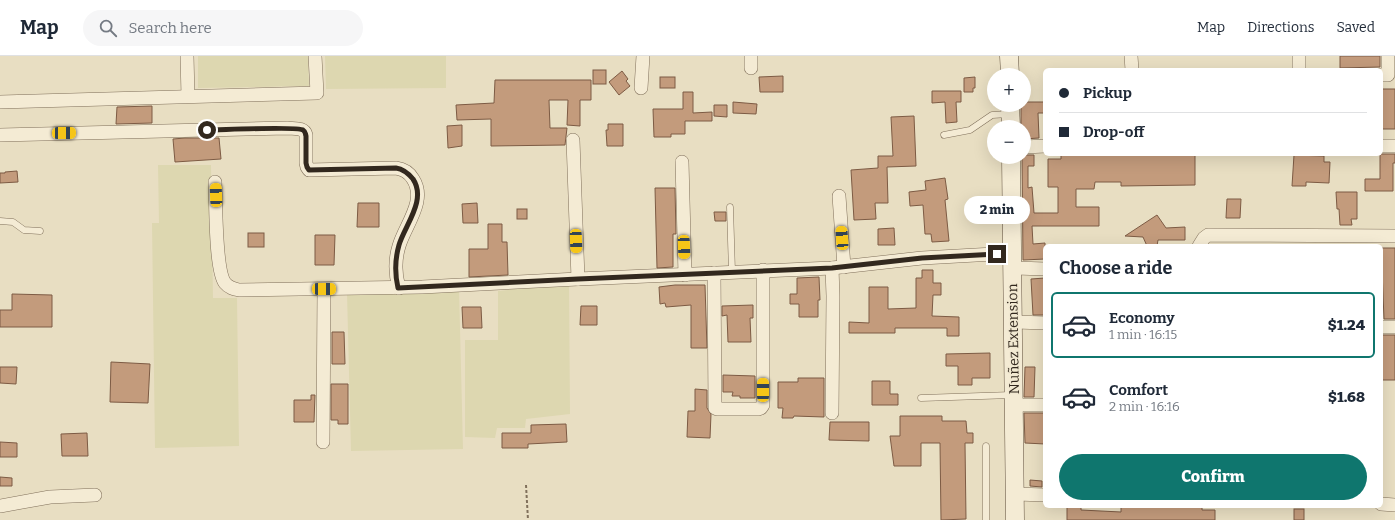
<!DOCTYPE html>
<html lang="en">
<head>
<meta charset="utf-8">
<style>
  :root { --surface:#fff; --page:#f6f6f7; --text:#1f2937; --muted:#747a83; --line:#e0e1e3; --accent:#0f766e }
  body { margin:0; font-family:Bitter,serif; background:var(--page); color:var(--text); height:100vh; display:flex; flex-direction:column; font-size:15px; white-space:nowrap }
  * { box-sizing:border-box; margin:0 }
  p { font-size:13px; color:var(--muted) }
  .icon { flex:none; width:22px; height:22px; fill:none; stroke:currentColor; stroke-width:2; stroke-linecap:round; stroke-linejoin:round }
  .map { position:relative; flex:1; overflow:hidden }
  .sheet { position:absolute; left:1043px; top:188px; width:340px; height:264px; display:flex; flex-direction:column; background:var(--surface); border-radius:6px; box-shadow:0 4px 16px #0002 }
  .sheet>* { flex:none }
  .guide { position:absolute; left:1043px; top:12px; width:340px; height:88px; border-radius:6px; box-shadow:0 4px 16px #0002; display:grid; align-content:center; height:88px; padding:0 16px; background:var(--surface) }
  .controls { position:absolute; left:987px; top:12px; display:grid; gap:8px }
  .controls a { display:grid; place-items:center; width:44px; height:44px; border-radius:50%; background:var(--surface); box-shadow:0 4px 16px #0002; font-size:20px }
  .end { position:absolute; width:18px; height:18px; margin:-9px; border:5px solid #32281e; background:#fff; box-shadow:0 0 0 2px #fff }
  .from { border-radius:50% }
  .bubble { position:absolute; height:28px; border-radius:14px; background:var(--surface); box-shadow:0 4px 16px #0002; font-size:13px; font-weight:800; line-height:28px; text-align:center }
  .car { position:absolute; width:12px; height:24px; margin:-12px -6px; border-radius:5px; box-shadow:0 0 3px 1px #0007; background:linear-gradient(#f5c518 24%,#345 0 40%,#f5c518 0 76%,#345 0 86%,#f5c518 0) }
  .guide b { display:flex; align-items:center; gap:14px; height:38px; font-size:15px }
  .guide b+b { border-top:1px solid var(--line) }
  .guide i { width:10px; height:10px; background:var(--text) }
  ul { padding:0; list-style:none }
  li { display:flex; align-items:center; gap:12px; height:66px; margin:0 8px 6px; padding:0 8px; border:2px solid transparent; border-radius:6px }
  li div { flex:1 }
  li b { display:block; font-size:15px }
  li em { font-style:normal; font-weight:800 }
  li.active { border-color:var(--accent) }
  li>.icon { width:36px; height:36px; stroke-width:1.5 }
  h2 { padding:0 16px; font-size:18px; line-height:48px }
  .primary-button { display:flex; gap:8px; margin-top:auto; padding:8px 16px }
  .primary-button a { flex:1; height:46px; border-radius:24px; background:var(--accent); color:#fff; font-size:16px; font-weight:800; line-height:46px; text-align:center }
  header { display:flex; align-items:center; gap:24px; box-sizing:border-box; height:56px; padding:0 20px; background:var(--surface); border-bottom:1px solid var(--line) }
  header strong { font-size:19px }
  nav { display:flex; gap:22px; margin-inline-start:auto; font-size:14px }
  .search { width:280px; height:36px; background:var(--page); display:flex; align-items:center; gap:10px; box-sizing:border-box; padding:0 14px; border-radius:22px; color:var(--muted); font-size:15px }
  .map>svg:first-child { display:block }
  .farmland { fill:#ddd7b0 }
  .building { fill:#c39b7c; stroke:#7d5b44 }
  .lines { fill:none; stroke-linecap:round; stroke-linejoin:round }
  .lane-casing { stroke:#80705b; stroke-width:7 }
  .street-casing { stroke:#80705b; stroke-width:14 }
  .secondary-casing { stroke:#62513e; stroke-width:19 }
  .path { stroke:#80705b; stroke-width:2; stroke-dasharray:3 2; stroke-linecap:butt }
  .lane { stroke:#f4ebd4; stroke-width:6 }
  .street { stroke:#f4ebd4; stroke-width:13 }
  .secondary { stroke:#f4ebd4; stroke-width:18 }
  .route { stroke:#32281e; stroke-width:5 }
  .labels { text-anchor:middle; stroke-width:3; stroke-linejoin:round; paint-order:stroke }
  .street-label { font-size:14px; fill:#32281e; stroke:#f1e8d1 }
</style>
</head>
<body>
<header>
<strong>Map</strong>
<div class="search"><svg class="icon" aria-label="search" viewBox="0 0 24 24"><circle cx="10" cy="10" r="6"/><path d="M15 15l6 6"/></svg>Search here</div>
<nav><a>Map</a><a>Directions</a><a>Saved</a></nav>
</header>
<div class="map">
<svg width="1395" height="464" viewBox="0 0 1395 464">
  <rect width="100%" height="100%" fill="#e8dec2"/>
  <g class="farmland">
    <polygon points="198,0 308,0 309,30 198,32"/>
    <polygon points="325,0 446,0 446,32 326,33"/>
    <polygon points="158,109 211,109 213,242 237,242 239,390 155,392 152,167 159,167"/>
    <polygon points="569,227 570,358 526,363 525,372 497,372 495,382 465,381 465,284 498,284 498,235"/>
    <polygon points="459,232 463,393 351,395 347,237"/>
  </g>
  <g class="building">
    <polygon points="1340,0 1380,0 1380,11 1340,12"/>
    <rect x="593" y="14" width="13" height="14"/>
    <polygon points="622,15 628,23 626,25 630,30 619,39 609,26"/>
    <polygon points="783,20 783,36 760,36 759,21"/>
    <rect x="660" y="21" width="15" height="11"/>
    <polygon points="975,21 975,32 973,32 973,36 964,36 964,22"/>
    <polygon points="495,24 591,24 591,44 580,44 580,70 567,69 568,44 549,44 550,72 567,72 565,89 491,90 491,63 457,64 456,49 494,47"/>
    <rect x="1381" y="33" width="14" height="40"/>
    <polygon points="932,35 961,35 961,46 956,46 957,66 946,67 945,46 932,47"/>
    <polygon points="683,36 693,36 693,57 712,56 712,65 685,65 685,78 671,78 671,81 654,81 653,53 683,53"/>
    <polygon points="733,46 757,48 756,58 733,57"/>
    <polygon points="1024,46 1045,46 1045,57 1038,57 1039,82 1024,83 1024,71 1021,71 1021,49 1024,49"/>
    <polygon points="714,49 727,49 727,61 714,60"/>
    <polygon points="152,50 152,67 116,68 117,51"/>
    <polygon points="914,60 916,110 887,111 888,147 875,147 876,163 854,164 851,114 878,112 878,100 893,100 891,61"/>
    <polygon points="608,68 623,68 623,90 607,90 606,74 608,74"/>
    <polygon points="462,69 462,90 448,92 447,70"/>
    <polygon points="185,82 219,82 221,103 175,106 173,83"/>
    <polygon points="1061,98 1195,98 1195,129 1121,130 1121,126 1095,126 1094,133 1076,133 1076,151 1099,151 1099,170 1032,170 1033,188 1045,187 1045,203 1023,204 1022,101 1024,101 1024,99 1034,99 1034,110 1028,110 1028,132 1032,131 1034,157 1058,157 1058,131 1048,131 1048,103 1061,103"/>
    <polygon points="1380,98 1395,98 1395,107 1393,107 1393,135 1365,135 1365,123 1380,123"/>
    <polygon points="1294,99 1324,100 1324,106 1330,106 1329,127 1306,126 1306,130 1292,130"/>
    <polygon points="17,115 18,126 0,127 0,117 5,117 5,116"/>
    <polygon points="945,122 948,143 945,144 949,185 932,186 931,178 925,178 923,149 910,150 909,136 926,134 925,125"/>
    <polygon points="655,132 675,132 676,178 673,178 673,211 657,212"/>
    <polygon points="1336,136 1357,136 1357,163 1351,163 1352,169 1340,169 1339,153 1337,153"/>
    <polygon points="995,142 997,158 979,160 978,144"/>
    <polygon points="1227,143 1241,143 1240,162 1226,162"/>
    <polygon points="358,147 379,147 379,171 357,171"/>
    <polygon points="477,147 478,167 463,167 462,148"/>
    <rect x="517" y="153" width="10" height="10"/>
    <polygon points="714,156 726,156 726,165 715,165"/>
    <polygon points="1157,159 1166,172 1185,171 1185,184 1158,184 1157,190 1147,190 1143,181 1125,180"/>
    <polygon points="488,168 502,168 502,186 507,186 508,219 469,221 469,193 488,193"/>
    <polygon points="894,172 895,189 878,189 878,173"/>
    <rect x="248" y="177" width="16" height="14"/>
    <polygon points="315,179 335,179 334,209 315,209"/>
    <polygon points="1381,192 1395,192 1395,263 1384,263 1382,214 1381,214"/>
    <polygon points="922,214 933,214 933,227 941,227 941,239 933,239 932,260 959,261 959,280 947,280 947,272 895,272 895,277 849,277 849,266 869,267 869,231 888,231 888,253 916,252 916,222 922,222"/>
    <polygon points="819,221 820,244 818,244 818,261 799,261 799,248 790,248 790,238 797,238 797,222"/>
    <polygon points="1045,222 1045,259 1033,259 1031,223"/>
    <polygon points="675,229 705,229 707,292 691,292 691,249 666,251 665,247 660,248 659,231"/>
    <polygon points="12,238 52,239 52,271 0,271 0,254 12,254"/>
    <polygon points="753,249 753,262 750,262 751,286 728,286 727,259 722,260 722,250"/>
    <polygon points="581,250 597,250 597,269 580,269"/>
    <polygon points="462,251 481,251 482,272 463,272"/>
    <polygon points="332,276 344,276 345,308 332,308"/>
    <rect x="1381" y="279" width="14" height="45"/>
    <polygon points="990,297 990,322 972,322 972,329 958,329 958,310 946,310 946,298"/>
    <polygon points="111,306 150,308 148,347 110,346"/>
    <polygon points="0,311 17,311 16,328 0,327"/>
    <polygon points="1025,311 1035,311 1034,341 1024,341"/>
    <polygon points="723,319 755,320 755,342 740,342 740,340 732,340 733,336 723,336"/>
    <polygon points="798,322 824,322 824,361 794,360 793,362 782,362 783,352 778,352 778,326 798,326"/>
    <polygon points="872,325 890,325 890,338 898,338 898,349 872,349"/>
    <polygon points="331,328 348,328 348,368 338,368 338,364 331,364"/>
    <polygon points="695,333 707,334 707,352 711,358 710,382 687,381 688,355 695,355"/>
    <polygon points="311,339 315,339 314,366 294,366 294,344 311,344"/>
    <polygon points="1024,357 1045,357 1045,388 1025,387"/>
    <polygon points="900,360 942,360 942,365 966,365 967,377 973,377 973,387 965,387 966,463 941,464 940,387 921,387 921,410 894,410 890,380 900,380"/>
    <polygon points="830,366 869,366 869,385 829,384"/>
    <polygon points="566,368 567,386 528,388 528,392 502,392 502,377 531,377 531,369"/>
    <polygon points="87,377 88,400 62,400 61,378"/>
    <polygon points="0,386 17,387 17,401 0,401"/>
    <polygon points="0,421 12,422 12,430 0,430"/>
    <polygon points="1030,424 1042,425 1042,431 1030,430"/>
    <polygon points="1067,450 1081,450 1081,454 1121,456 1121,450 1150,450 1150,451 1202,450 1202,454 1215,454 1215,464 1067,464"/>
    <rect x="1294" y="453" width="10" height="11"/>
  </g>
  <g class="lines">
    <defs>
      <g id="lane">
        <polyline points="944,79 970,74 992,59 1009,58"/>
        <polyline points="730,151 732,216"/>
        <polyline points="0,165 13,166 24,174 40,175"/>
        <polyline points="921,342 1012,339"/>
        <polyline points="986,390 986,464"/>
      </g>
      <g id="street">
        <polyline points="187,0 188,40"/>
        <polyline points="751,0 751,12"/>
        <polyline points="1131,0 1132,14"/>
        <polyline points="1299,0 1299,14"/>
        <polyline points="1381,19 1388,19 1388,0"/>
        <polyline points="641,32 643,0"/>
        <polyline points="0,46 317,37 315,0"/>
        <path d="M0,79L287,72C294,73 304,71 306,79V107L307,111L309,114L396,112C403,113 409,116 413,123C427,145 405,169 399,190C395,203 395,218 399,232"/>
        <polyline points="573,84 578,223"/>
        <polyline points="1381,90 1395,90"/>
        <polyline points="1024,91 1045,90"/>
        <polyline points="682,106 685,219"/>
        <path d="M215,126C216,146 215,214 225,227C229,232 234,233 239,234L422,231L578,223L832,212L922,202L1012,197"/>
        <polyline points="839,140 844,211"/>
        <polyline points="1199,190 1204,182 1208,179 1395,180"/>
        <polyline points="1012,212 1045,213"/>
        <polyline points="714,217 715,352 717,353 758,353 761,352 763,349 763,214"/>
        <polyline points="1013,266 1045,267"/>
        <polyline points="1381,271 1395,271"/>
        <polyline points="1014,349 1045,349"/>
        <polyline points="832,357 833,240 832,212"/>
        <polyline points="323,386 324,233"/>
        <polyline points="1015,438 1045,439"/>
        <polyline points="1381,448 1395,449"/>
        <polyline points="0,450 50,441 95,439"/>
      </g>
      <g id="secondary">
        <polyline points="1009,0 1010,19"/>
        <polyline points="1010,49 1011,71"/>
        <polyline points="1011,101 1015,464"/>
      </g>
    </defs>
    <use href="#lane" class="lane-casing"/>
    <use href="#street" class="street-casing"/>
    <use href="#secondary" class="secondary-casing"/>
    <polyline class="path" points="526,429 528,464"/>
    <use href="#lane" class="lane"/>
    <use href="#street" class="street"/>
    <use href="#secondary" class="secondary"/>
  </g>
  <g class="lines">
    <path class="route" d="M207,74C220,74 298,70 303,74C306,76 305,77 306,80V107L307,111L309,114L396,112C403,113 408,117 413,123C427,144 405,169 399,189C395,203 395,219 398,232L578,223L832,212L922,202L997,198"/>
  </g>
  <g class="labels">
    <g class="street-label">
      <text transform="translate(1013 283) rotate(-91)" y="5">Nuñez Extension</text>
    </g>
  </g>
</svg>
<div class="controls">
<a>+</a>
<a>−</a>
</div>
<i class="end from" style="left:207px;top:74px"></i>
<i class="end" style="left:997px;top:198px"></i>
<div class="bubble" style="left:964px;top:140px;width:66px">2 min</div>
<i class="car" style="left:64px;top:77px;rotate:89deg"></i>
<i class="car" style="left:216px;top:139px;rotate:358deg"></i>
<i class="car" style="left:842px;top:182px;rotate:356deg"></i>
<i class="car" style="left:576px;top:185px;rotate:178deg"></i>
<i class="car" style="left:684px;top:191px;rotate:178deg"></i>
<i class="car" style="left:324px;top:233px;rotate:90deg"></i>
<i class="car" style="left:763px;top:334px;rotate:0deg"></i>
<div class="guide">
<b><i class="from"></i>Pickup</b>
<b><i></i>Drop-off</b>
</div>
<section class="sheet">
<h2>Choose a ride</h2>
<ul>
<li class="active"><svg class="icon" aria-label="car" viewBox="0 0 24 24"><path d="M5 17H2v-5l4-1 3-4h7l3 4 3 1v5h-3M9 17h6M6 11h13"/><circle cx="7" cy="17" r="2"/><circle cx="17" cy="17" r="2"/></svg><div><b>Economy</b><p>1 min · 16:15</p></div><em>$1.24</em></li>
<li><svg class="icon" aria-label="car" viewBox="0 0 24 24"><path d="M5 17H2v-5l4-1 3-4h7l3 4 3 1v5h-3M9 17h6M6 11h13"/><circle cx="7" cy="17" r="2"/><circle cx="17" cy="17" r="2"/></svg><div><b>Comfort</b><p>2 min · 16:16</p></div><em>$1.68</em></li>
</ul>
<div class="primary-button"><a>Confirm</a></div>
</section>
</div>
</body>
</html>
